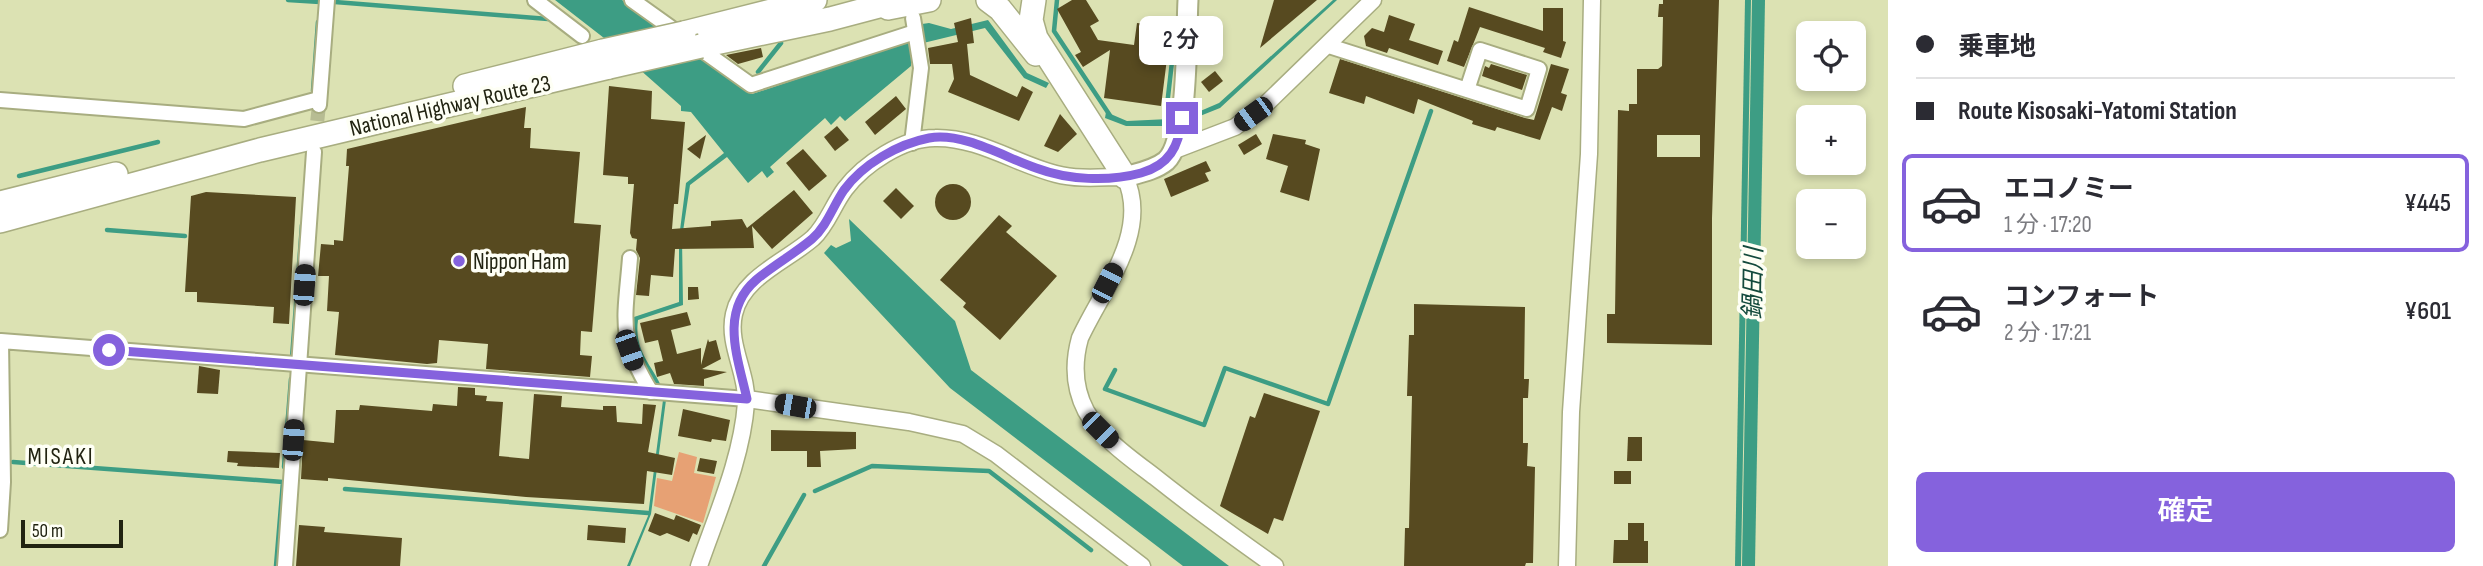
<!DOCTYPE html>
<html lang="ja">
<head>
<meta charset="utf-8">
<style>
  :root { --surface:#fff; --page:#f2f2f3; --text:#2b2b33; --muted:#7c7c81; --line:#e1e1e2; --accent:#8562dd }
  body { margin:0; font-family:"Sofia Sans Condensed","Noto Sans JP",sans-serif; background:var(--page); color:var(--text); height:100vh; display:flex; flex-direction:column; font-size:26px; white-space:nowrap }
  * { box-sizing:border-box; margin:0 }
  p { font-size:23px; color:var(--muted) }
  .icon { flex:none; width:38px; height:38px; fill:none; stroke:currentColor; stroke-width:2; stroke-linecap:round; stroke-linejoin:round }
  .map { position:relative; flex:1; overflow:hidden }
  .side { display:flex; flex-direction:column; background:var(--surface); width:595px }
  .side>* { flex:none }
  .top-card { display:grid; align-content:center; height:154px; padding:0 28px; background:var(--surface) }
  .controls { position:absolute; left:1796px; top:21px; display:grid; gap:14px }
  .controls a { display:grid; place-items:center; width:70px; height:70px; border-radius:10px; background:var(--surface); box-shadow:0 4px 10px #0003; font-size:35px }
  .scale { position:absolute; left:21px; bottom:18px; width:102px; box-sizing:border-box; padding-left:7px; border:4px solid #212311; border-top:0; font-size:19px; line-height:24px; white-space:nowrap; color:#212311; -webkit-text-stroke:5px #fefff5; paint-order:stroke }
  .end { position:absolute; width:32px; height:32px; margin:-16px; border:9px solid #8562dd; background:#fff; box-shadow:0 0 0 4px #fff }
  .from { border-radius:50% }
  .bubble { position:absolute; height:49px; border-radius:10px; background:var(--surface); box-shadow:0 4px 10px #0003; font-size:23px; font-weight:600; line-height:49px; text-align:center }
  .car { position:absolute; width:21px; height:42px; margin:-21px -10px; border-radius:9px; box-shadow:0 0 5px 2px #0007; background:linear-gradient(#222 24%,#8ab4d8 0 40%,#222 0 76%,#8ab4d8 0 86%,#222 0) }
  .top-card b { display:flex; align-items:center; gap:24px; height:66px; font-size:26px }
  .top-card b+b { border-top:2px solid var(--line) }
  .top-card i { width:18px; height:18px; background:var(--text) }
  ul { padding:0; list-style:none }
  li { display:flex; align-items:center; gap:21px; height:98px; margin:0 14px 10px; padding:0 14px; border:4px solid transparent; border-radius:10px }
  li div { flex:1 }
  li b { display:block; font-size:26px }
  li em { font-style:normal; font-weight:600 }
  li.on { border-color:var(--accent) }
  li>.icon { width:63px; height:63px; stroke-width:1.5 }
  .action { display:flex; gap:14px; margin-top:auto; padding:14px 28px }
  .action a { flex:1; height:80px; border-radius:10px; background:var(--accent); color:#fff; font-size:28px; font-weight:600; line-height:80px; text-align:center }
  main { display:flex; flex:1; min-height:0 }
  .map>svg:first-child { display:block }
  .green { fill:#e7a174 }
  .water { fill:#3d9d84 }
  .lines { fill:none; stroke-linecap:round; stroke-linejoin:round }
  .stream { stroke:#3d9d84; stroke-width:4.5 }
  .building { fill:#574a20; fill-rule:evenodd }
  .minor-tunnel { stroke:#b7bc93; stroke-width:14; stroke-dasharray:14 7; stroke-linecap:butt }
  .minor-casing { stroke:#a8ad80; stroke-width:18 }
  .tertiary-casing { stroke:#a8ad80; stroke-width:19 }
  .secondary-casing { stroke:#a8ad80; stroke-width:23 }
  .trunk-casing { stroke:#a8ad80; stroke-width:26 }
  .minor { stroke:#fff; stroke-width:14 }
  .tertiary { stroke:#fff; stroke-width:16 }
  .secondary { stroke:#fff; stroke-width:19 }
  .trunk { stroke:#fff; stroke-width:23 }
  .trunk-bridge-casing { stroke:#a8ad80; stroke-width:26; stroke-linecap:butt }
  .trunk-bridge { stroke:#fff; stroke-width:23 }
  .route { stroke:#8562dd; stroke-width:9 }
  .poi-dot { fill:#8562dd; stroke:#fefff5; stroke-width:2.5 }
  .labels { text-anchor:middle; stroke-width:7; stroke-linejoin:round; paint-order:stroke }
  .street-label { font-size:23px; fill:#212311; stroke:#fefff5 }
  .poi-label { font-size:23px; fill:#212311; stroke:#fefff5; text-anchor:start }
  .water-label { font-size:24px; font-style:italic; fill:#134a3c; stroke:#fefff5 }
  .neighbourhood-label { font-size:24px; letter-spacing:2px; fill:#212311; stroke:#fefff5 }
</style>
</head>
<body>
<main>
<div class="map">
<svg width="1888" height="566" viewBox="0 0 1888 566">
  <rect width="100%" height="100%" fill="#dce2b3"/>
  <polygon class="green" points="679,452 697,457 694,473 716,477 703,523 654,506 657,478 672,481"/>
  <g class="water">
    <path d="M555,0H622L752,94L922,37V24L929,23L951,29L988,20L1027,73L1049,83L1046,88L1024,78L985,28L911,46V66L845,121L840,116L831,125L825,118L770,167L774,172L767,178L762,171L748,183L727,157L690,185L682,238L683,305L638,320C633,357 659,369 666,400L651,514L630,566H627L648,516L663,400C651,367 630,356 634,317L679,302V238L686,183L724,153L691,112L681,111V106L604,38Z"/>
    <polygon points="1333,0 1337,0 1220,108 1200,116 1198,112 1219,103"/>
    <polygon points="1745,0 1751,0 1741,566 1735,566"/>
    <polygon points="1752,0 1765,0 1755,566 1742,566"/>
    <polygon points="1106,112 1127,121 1169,119 1170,126 1126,126 1105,118"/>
    <polygon points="849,219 955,321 971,370 1229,566 1183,566 950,388 824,253 831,245 836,248 851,241"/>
  </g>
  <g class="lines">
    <g class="stream">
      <polyline points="288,0 320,2"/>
      <polyline points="1057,0 1054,31 1111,117"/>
      <polyline points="335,2 548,19"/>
      <polyline points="758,72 781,43"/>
      <polyline points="313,91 318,22"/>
      <polyline points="1165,123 1177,18"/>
      <polyline points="19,176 158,142"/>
      <polyline points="107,230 185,236"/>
      <polyline points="292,358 302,225"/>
      <polyline points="1115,370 1105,389 1204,425 1225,368 1328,404 1431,111"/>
      <polyline points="13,462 283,482 276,566"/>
      <polyline points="284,467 291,379"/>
      <polyline points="345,489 648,513"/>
      <polyline points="815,491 872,466 989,471 1091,550"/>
      <polyline points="764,566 804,495"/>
    </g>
  </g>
  <g class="building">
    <polygon points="1072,0 1086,0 1099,21 1090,26 1098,40 1134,45 1137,23 1171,27 1161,106 1104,98 1110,50 1083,67 1075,55 1081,52 1057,9"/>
    <polygon points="1274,0 1317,0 1260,48"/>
    <path d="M1663,0H1719L1712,218V345L1607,343V314H1615L1618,110L1629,111V104H1637V69H1658L1662,66L1663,17H1658L1659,4H1663ZM1657,135H1700V157H1657Z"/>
    <polygon points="1469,7 1543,31 1543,8 1563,8 1563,41 1566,42 1561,58 1543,52 1545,48 1480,27 1464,67 1447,61 1454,40 1458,42"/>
    <polygon points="1389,15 1415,24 1409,40 1443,51 1438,65 1389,48 1387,53 1366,46 1364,36 1372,28 1384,32"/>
    <polygon points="971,18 974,43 967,44 970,75 1017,97 1022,86 1033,92 1019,121 948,92 954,79 952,64 930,64 928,48 958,42 954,23"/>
    <polygon points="761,48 763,57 738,64 726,55"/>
    <polygon points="1340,59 1525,118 1534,120 1551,64 1569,69 1561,93 1567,95 1562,111 1552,107 1540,140 1497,127 1495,131 1472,124 1473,121 1418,99 1414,114 1366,96 1364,104 1329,93"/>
    <polygon points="1491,64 1527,75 1522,90 1482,76 1485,66 1489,68"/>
    <polygon points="1215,71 1223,81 1209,92 1201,82"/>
    <polygon points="609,86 652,91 651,119 685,122 678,204 674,204 672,229 711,226 711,221 742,219 747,228 794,190 813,213 772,249 752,226 754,248 675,249 673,277 651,275 649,296 636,295 640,258 636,250 637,239 632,238 630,233 634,184 628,184 628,177 603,175"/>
    <polygon points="896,96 906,109 875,135 865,122"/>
    <polygon points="526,107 524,128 531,128 530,148 580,152 574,223 601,225 592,332 581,331 580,355 592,356 590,377 486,369 488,344 439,340 437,363 427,364 335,355 339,312 327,311 329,276 318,276 321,244 334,245 334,240 343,241 349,166 346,166 347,149"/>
    <polygon points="1060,114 1077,134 1058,152 1044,146"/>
    <polygon points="837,126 849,140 835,151 824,137"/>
    <polygon points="1256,134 1262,144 1244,155 1238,145"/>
    <polygon points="1273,134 1306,140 1305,144 1320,149 1309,201 1280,192 1288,166 1266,159"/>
    <polygon points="706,135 700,159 687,149"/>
    <polygon points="803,149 827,176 809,191 786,163"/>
    <polygon points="1206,161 1211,171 1205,173 1209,181 1171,197 1164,179"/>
    <circle cx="953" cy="202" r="18"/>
    <polygon points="896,188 914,206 901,219 883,201"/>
    <polygon points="206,192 296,197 289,324 273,323 274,307 197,302 197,292 185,292 191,196"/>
    <polygon points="999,215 1012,226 1006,232 1057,276 1000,340 963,307 966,303 940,280"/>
    <polygon points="688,287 698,287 699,299 688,300"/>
    <polygon points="1414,304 1525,307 1524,379 1529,379 1528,398 1523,398 1523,443 1528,443 1527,466 1535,467 1533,563 1526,563 1525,566 1404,566 1405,528 1409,528 1412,396 1407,396 1409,335 1414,335"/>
    <polygon points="687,312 691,325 671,330 677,354 701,348 701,365 708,339 709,342 716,340 721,359 702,369 727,372 704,379 704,386 674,384 670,373 657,377 654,363 663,361 658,340 645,343 640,323"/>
    <polygon points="199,366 220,370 218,394 197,393"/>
    <polygon points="458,387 475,388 475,395 487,396 486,401 503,402 499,456 529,459 534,394 562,396 561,407 603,410 603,406 616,406 617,422 642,424 643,404 656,405 648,452 675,458 672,475 647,471 644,504 526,497 328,478 328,481 301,479 303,440 334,443 336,410 359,410 360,405 432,411 433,404 457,406"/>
    <polygon points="1264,393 1320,411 1283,521 1274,518 1268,534 1220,506 1250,416 1255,418"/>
    <polygon points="683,409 730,420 726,441 712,439 711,442 678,436"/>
    <polygon points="771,430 856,432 856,449 820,451 821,467 807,467 807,451 771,451"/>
    <polygon points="1628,437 1642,437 1642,461 1627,461"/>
    <polygon points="228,451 280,453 279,468 237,466 238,463 227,462"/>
    <polygon points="700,458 717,461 714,474 697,471"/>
    <rect x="1614" y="471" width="17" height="13"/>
    <polygon points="655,513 674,520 676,515 701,525 697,535 693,533 689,542 667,533 660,536 648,531"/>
    <polygon points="1628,523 1644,523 1644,541 1648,541 1648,563 1613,563 1614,540 1628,540"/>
    <polygon points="299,525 325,527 324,532 402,538 400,566 296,566"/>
    <polygon points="588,525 626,528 625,543 587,540"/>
  </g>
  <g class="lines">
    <polyline class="minor-tunnel" points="315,142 319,105"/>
    <defs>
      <g id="minor">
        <polyline points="535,0 582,36"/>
        <polyline points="632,0 751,85 915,32"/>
        <polyline points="1329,46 1527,109 1539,69 1480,50 1467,90"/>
        <polyline points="0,100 244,119 319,99"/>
        <polyline points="319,105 327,0"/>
        <polyline points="912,143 921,68 913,18"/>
        <path d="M630,258C625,320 617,337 651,392"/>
        <polyline points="0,530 3,482 1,341 747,399"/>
        <polyline points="285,566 314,152"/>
      </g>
      <g id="tertiary">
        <polyline points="1175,150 1235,127 1267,103 1373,0"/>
        <polyline points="747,399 909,422 963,434 996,454 1142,566"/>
        <path d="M699,566C717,514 742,458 746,403C748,374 727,344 734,314C742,277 787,261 813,238C827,225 833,205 845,189C864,164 903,138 935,138C978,137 1016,164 1056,174C1079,180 1103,177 1125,177C1151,232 1102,290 1080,338C1073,363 1074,388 1086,411C1102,439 1130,458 1155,477C1194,508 1234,537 1275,566"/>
        <polyline points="1567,566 1571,412 1589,154 1592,0"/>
      </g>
      <path id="secondary" d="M1125,177C1139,173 1155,170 1166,161C1189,140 1186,34 1188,0"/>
      <g id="trunk">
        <polyline points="988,0 1000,9 1036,54"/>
        <polyline points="1034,0 1031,20 1036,38 1125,177"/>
        <polyline points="888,8 929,0"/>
        <polyline points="684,33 815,0"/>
        <polyline points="701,46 830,19 902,0"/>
        <polyline points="465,86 603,51"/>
        <polyline points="0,203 116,174"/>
        <polyline points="0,221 260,150 609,67"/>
      </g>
    </defs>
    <use href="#minor" class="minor-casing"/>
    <use href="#tertiary" class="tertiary-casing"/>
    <use href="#secondary" class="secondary-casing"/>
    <use href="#trunk" class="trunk-casing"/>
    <use href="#minor" class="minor"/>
    <use href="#tertiary" class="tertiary"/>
    <use href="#secondary" class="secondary"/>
    <use href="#trunk" class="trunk"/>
    <defs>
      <g id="trunk-bridge">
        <polyline points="603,51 684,33"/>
        <polyline points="609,67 701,46"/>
      </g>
    </defs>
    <use href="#trunk-bridge" class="trunk-bridge-casing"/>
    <use href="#trunk-bridge" class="trunk-bridge"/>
  </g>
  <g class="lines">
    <path class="route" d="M109,350L747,399C738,358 719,312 756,280C774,265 794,254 812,239C827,226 833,206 844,190C863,164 898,144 929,138C964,132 1004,157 1036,168C1068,180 1108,182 1141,173C1169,165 1179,147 1182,118"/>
  </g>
  <circle class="poi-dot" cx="459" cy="261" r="7"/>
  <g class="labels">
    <g class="street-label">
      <text transform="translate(450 105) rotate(-13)" y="8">National Highway Route 23</text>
    </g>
    <g class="poi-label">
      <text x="473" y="269">Nippon Ham</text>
    </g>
    <g class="water-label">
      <text transform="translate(1753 283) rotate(-89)" y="8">鍋田川</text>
    </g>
    <g class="neighbourhood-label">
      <text x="61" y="464">MISAKI</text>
    </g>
  </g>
</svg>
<div class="controls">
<a><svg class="icon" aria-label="locate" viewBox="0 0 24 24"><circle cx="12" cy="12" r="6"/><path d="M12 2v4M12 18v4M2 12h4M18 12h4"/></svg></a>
<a>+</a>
<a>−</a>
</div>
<div class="scale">50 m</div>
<i class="end from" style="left:109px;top:350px"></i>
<i class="end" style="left:1182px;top:118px"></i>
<div class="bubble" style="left:1139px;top:16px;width:84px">2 分</div>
<i class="car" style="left:1253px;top:114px;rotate:234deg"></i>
<i class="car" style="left:1107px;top:283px;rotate:27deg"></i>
<i class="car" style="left:304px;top:285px;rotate:4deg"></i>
<i class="car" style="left:629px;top:350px;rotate:161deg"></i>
<i class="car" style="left:795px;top:406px;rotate:280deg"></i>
<i class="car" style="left:1100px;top:430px;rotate:135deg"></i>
<i class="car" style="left:293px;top:440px;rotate:4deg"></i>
</div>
<section class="side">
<div class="top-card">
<b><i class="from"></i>乗車地</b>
<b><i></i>Route Kisosaki-Yatomi Station</b>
</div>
<ul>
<li class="on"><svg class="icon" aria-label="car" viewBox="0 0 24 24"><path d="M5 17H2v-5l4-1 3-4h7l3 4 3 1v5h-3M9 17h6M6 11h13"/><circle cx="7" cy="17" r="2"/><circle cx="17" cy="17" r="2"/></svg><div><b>エコノミー</b><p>1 分 · 17:20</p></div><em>¥445</em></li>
<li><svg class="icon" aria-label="car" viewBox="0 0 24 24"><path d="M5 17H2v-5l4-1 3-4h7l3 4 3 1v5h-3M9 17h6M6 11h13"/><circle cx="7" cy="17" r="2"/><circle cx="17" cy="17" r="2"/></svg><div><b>コンフォート</b><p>2 分 · 17:21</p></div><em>¥601</em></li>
</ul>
<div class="action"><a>確定</a></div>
</section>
</main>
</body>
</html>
